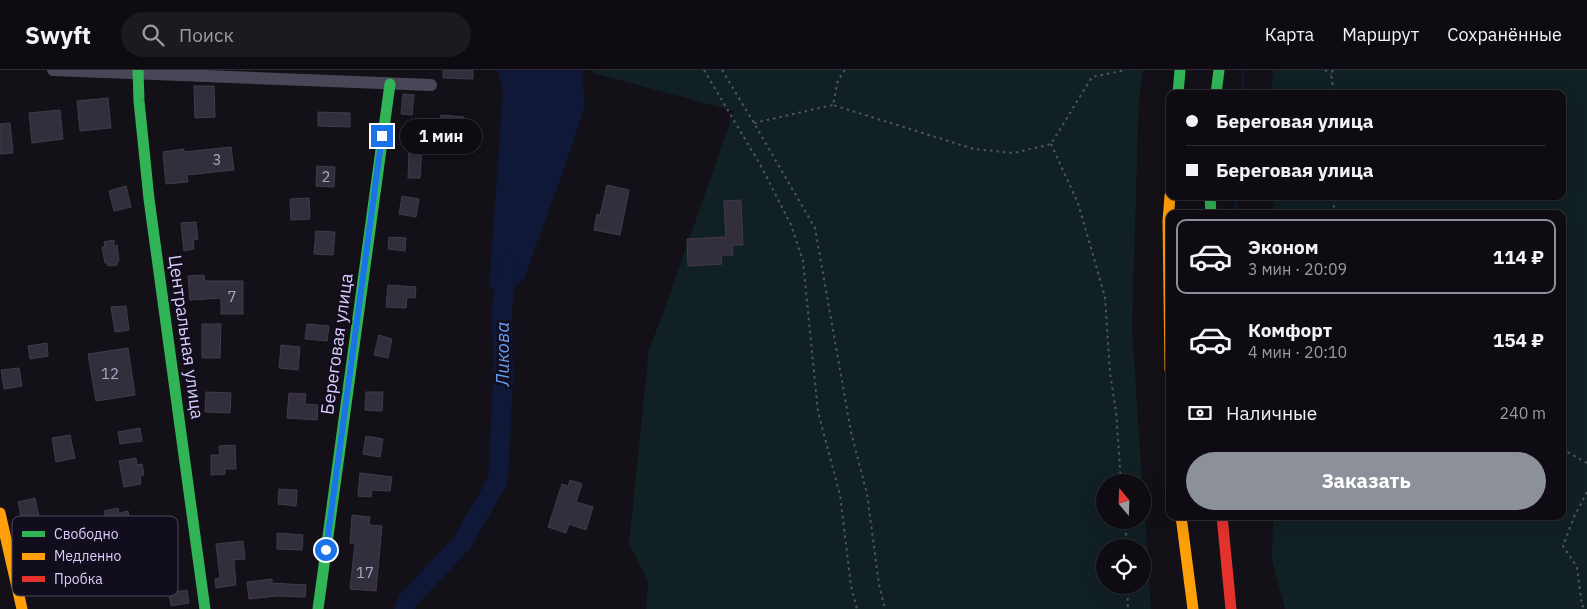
<!DOCTYPE html>
<html lang="ru">
<head>
<meta charset="utf-8">
<style>
  :root { --surface:#0e0c12; --page:#1c1a20; --text:#f1f3f6; --muted:#9b9b9f; --line:#2e2c32; --accent:#8c9099 }
  body { margin:0; font-family:"IBM Plex Sans",sans-serif; background:var(--page); color:var(--text); height:100vh; display:flex; flex-direction:column; font-size:19px; white-space:nowrap }
  * { box-sizing:border-box; margin:0 }
  p { font-size:16px; color:var(--muted) }
  .icon { flex:none; width:28px; height:28px; fill:none; stroke:currentColor; stroke-width:2; stroke-linecap:round; stroke-linejoin:round }
  .map { position:relative; flex:1; overflow:hidden }
  .details { position:absolute; left:1166px; top:140px; width:400px; height:310px; display:flex; flex-direction:column; background:var(--surface); border-radius:10px; box-shadow:0 5px 20px #0002,0 0 0 1px var(--line) }
  .details>* { flex:none }
  .hud { position:absolute; left:1166px; top:20px; width:400px; height:110px; border-radius:10px; box-shadow:0 5px 20px #0002,0 0 0 1px var(--line); display:grid; align-content:center; height:110px; padding:0 20px; background:var(--surface) }
  .needle { width:32px; rotate:341deg }
  .tools { position:absolute; left:1096px; top:404px; display:grid; gap:10px }
  .tools a { display:grid; place-items:center; width:55px; height:55px; border-radius:50%; background:var(--surface); box-shadow:0 5px 20px #0002,0 0 0 1px var(--line); font-size:25px }
  .end { position:absolute; width:22px; height:22px; margin:-11px; border:6px solid #1a73e8; background:#fff; box-shadow:0 0 0 2px #fff }
  .from { border-radius:50% }
  .bubble { position:absolute; height:35px; border-radius:18px; background:var(--surface); box-shadow:0 5px 20px #0002,0 0 0 1px var(--line); font-size:16px; font-weight:800; line-height:35px; text-align:center }
  .hud b { display:flex; align-items:center; gap:18px; height:48px; font-size:19px }
  .hud b+b { border-top:1px solid var(--line) }
  .hud i { width:12px; height:12px; background:var(--text) }
  ul { padding:9px 0 0; list-style:none }
  li { display:flex; align-items:center; gap:15px; height:75px; margin:0 10px 8px; padding:0 10px; border:2px solid transparent; border-radius:10px }
  li div { flex:1 }
  li b { display:block; font-size:19px }
  li em { font-style:normal; font-weight:800 }
  li.on { border-color:var(--accent) }
  li>.icon { width:45px; height:45px; stroke-width:1.5 }
  .pay { display:flex; align-items:center; gap:12px; height:55px; padding:0 20px; font-size:19px }
  .pay p { margin-inline-start:auto }
  .action { display:flex; gap:10px; margin-top:auto; padding:10px 20px }
  .action a { flex:1; height:58px; border-radius:30px; background:var(--accent); color:#fff; font-size:20px; font-weight:800; line-height:58px; text-align:center }
  header { display:flex; align-items:center; gap:30px; box-sizing:border-box; height:70px; padding:0 25px; background:var(--surface); border-bottom:1px solid var(--line) }
  header strong { font-size:24px }
  nav { display:flex; gap:28px; margin-inline-start:auto; font-size:18px }
  .search { width:350px; height:45px; background:var(--page); display:flex; align-items:center; gap:12px; box-sizing:border-box; padding:0 18px; border-radius:28px; color:var(--muted); font-size:19px }
  .map>svg:first-child { display:block }
  .green { fill:#112023; fill-rule:evenodd }
  .water { fill:#0f1836 }
  .lines { fill:none; stroke-linecap:round; stroke-linejoin:round }
  .stream { stroke:#0f1836; stroke-width:3 }
  .river { stroke:#0f1836; stroke-width:20 }
  .building { fill:#322e3b; stroke:#413b4b }
  .path { stroke:#4e5764; stroke-width:2; stroke-dasharray:2.5 4; stroke-linecap:butt }
  .street { stroke:#494658; stroke-width:12 }
  .fast { stroke:#30b455; stroke-width:11 }
  .slow { stroke:#ff9f0a; stroke-width:11 }
  .jam { stroke:#e5322d; stroke-width:11 }
  .route { stroke:#1a73e8; stroke-width:6 }
  .labels { text-anchor:middle; stroke-width:5; stroke-linejoin:round; paint-order:stroke }
  .number-label { font-size:15px; fill:#aea5ca }
  .street-label { font-size:18px; fill:#d8cdfa; stroke:#120d1c }
  .water-label { font-size:19px; font-style:italic; fill:#669cef; stroke:#120d1c }
  .key { fill:#120d1c; stroke:#4d475f; stroke-width:1 }
  .key-label { font-size:14px; fill:#d8cdfa }
</style>
</head>
<body>
<header>
<strong>Swyft</strong>
<div class="search"><svg class="icon" aria-label="search" viewBox="0 0 24 24"><circle cx="10" cy="10" r="6"/><path d="M15 15l6 6"/></svg>Поиск</div>
<nav><a>Карта</a><a>Маршрут</a><a>Сохранённые</a></nav>
</header>
<div class="map">
<svg width="1587" height="539" viewBox="0 0 1587 539">
  <rect width="100%" height="100%" fill="#131018"/>
  <g class="green">
    <path d="M593,0H1143L1139,27L1132,255L1142,412H1105V450H1142L1143,413L1151,539H646L648,511L629,473L649,279L661,249L734,41L593,3ZM1105,478H1142V515H1105Z"/>
    <polygon points="1273,0 1587,0 1587,539 1285,539 1272,490 1273,446 1562,446 1562,144 1274,144 1273,126 1562,126 1562,24 1271,24"/>
  </g>
  <path class="water" d="M497,0H582L585,36L569,85L524,209C510,218 506,222 489,217L503,21Z"/>
  <g class="lines">
    <g class="stream">
      <polyline points="1242,24 1243,0"/>
      <polyline points="1235,144 1236,126"/>
    </g>
    <polyline class="river" points="404,539 408,530 461,474 498,411 503,308 502,235 508,194"/>
  </g>
  <g class="building">
    <polygon points="443,0 473,0 473,9 443,8"/>
    <polygon points="194,16 214,16 215,47 195,48"/>
    <polygon points="403,24 414,25 412,45 401,44"/>
    <polygon points="108,28 111,58 80,61 77,31"/>
    <polygon points="60,40 63,69 32,73 29,43"/>
    <polygon points="318,42 350,43 350,57 318,56"/>
    <polygon points="441,45 464,47 462,71 439,69"/>
    <polygon points="10,53 13,83 0,84 0,54"/>
    <polygon points="231,77 234,100 187,105 188,112 166,114 163,82 184,79 184,82"/>
    <polygon points="409,79 422,80 420,108 408,108"/>
    <polygon points="317,96 335,97 334,117 316,116"/>
    <polygon points="607,115 629,120 620,165 594,160 597,144 600,145"/>
    <polygon points="126,116 131,137 114,141 109,121"/>
    <polygon points="402,126 419,129 416,147 399,144"/>
    <polygon points="309,128 310,149 291,150 290,129"/>
    <polygon points="741,130 743,175 732,175 733,185 721,185 722,194 688,196 687,169 726,167 724,131"/>
    <polygon points="196,152 198,169 193,170 194,179 184,181 181,153"/>
    <polygon points="316,161 335,162 333,185 314,184"/>
    <polygon points="389,167 406,168 405,181 388,179"/>
    <polygon points="114,170 114,176 117,175 119,191 117,192 117,195 108,196 107,193 105,193 102,177 105,177 104,172"/>
    <polygon points="204,205 205,211 243,211 243,244 221,244 221,228 190,230 188,206"/>
    <polygon points="388,215 416,217 415,228 407,227 406,238 386,237"/>
    <polygon points="126,236 129,260 115,262 111,237"/>
    <polygon points="202,254 221,254 220,288 202,288"/>
    <polygon points="307,254 329,256 327,271 305,269"/>
    <polygon points="379,265 392,269 388,288 374,285"/>
    <polygon points="47,273 48,286 30,289 28,276"/>
    <polygon points="281,275 300,277 298,300 279,298"/>
    <polygon points="128,278 135,325 96,331 88,284"/>
    <polygon points="19,298 22,316 4,319 1,300"/>
    <polygon points="206,322 231,323 230,343 205,342"/>
    <polygon points="366,322 383,322 382,341 365,340"/>
    <polygon points="289,323 306,324 305,334 318,335 317,350 287,348"/>
    <polygon points="140,358 142,371 120,374 118,362"/>
    <polygon points="70,365 75,388 56,392 52,368"/>
    <polygon points="366,366 383,369 380,387 363,384"/>
    <polygon points="235,375 236,399 225,399 225,404 211,405 211,385 220,385 219,376"/>
    <polygon points="136,388 137,395 142,394 144,405 140,406 141,414 124,417 119,391"/>
    <polygon points="360,403 392,407 390,421 372,420 371,427 358,426"/>
    <polygon points="570,410 582,414 576,432 593,437 586,460 569,454 566,463 548,457 562,414 568,416"/>
    <polygon points="279,419 297,420 296,436 278,434"/>
    <polygon points="35,428 42,460 46,459 49,473 28,478 18,432"/>
    <polygon points="118,438 119,443 128,441 134,467 110,472 104,441"/>
    <polygon points="352,445 370,447 369,455 382,456 376,521 350,519 355,473 350,473"/>
    <polygon points="277,463 303,465 302,480 277,479"/>
    <polygon points="243,471 245,489 234,490 236,515 216,518 215,509 220,508 216,474"/>
    <polygon points="272,509 272,513 306,515 305,527 278,526 249,529 247,512"/>
    <polygon points="187,520 189,533 171,536 169,523"/>
  </g>
  <g class="lines">
    <g class="path">
      <polyline points="704,0 761,96 791,155 803,191 818,342 840,425 851,516 857,539"/>
      <polyline points="722,0 754,53 815,158 851,362 867,424 879,514 885,539"/>
      <polyline points="845,0 838,10 833,35 974,79 1014,83 1051,74 1092,7 1126,0"/>
      <polyline points="1325,0 1331,4"/>
      <polyline points="1333,0 1331,4 1334,24"/>
      <polyline points="754,53 833,35"/>
      <polyline points="1051,74 1078,133 1105,227 1110,303 1116,341 1121,412"/>
      <polyline points="1333,144 1335,126"/>
      <polyline points="1562,379 1587,393"/>
      <polyline points="1587,422 1574,447 1563,476 1577,497 1582,536 1587,537"/>
      <polyline points="1126,450 1126,478"/>
      <polyline points="1127,515 1128,539"/>
    </g>
    <polyline class="street" points="53,0 431,15"/>
    <g class="fast">
      <polyline points="138,0 139,31 149,129 205,539"/>
      <polyline points="1178,24 1180,0"/>
      <polyline points="1216,24 1219,0"/>
      <polyline points="1210,126 1211,144"/>
      <polyline points="318,539 390,14"/>
    </g>
    <g class="slow">
      <polyline points="1170,126 1168,151 1170,300"/>
      <polyline points="0,443 22,539"/>
      <polyline points="1181,446 1193,539"/>
    </g>
    <polyline class="jam" points="1222,446 1231,539"/>
  </g>
  <g class="lines">
    <polyline class="route" points="326,480 382,66"/>
  </g>
  <g class="labels">
    <g class="number-label">
      <text x="217" y="95">3</text>
      <text x="326" y="112">2</text>
      <text x="232" y="232">7</text>
      <text x="110" y="309">12</text>
      <text x="365" y="508">17</text>
    </g>
    <g class="street-label">
      <text transform="translate(186 267) rotate(82)" y="6">Центральная улица</text>
      <text transform="translate(337 274) rotate(-82)" y="6">Береговая улица</text>
    </g>
    <g class="water-label">
      <text transform="translate(502 284) rotate(-90)" y="7">Ликова</text>
    </g>
  </g>
  <rect x="12" y="446" width="166" height="80" rx="8" class="key"/>
  <rect x="22" y="461" width="23" height="6" fill="#30b455"/>
  <rect x="22" y="483" width="23" height="7" fill="#ff9f0a"/>
  <rect x="22" y="506" width="23" height="6" fill="#e5322d"/>
  <g class="key-label">
    <text x="54" y="469">Свободно</text>
    <text x="54" y="491">Медленно</text>
    <text x="54" y="514">Пробка</text>
  </g>
</svg>
<div class="tools">
<a><svg class="needle" viewBox="-14 -14 28 28"><path d="M0-13l5 13h-10z" fill="#e53935"/><path d="M0 13l5-13h-10z" fill="#9b9b9f"/></svg></a>
<a><svg class="icon" aria-label="locate" viewBox="0 0 24 24"><circle cx="12" cy="12" r="6"/><path d="M12 2v4M12 18v4M2 12h4M18 12h4"/></svg></a>
</div>
<i class="end from" style="left:326px;top:480px"></i>
<i class="end" style="left:382px;top:66px"></i>
<div class="bubble" style="left:400px;top:49px;width:82px">1 мин</div>
<div class="hud">
<b><i class="from"></i>Береговая улица</b>
<b><i></i>Береговая улица</b>
</div>
<section class="details">
<ul>
<li class="on"><svg class="icon" aria-label="car" viewBox="0 0 24 24"><path d="M5 17H2v-5l4-1 3-4h7l3 4 3 1v5h-3M9 17h6M6 11h13"/><circle cx="7" cy="17" r="2"/><circle cx="17" cy="17" r="2"/></svg><div><b>Эконом</b><p>3 мин · 20:09</p></div><em>114 ₽</em></li>
<li><svg class="icon" aria-label="car" viewBox="0 0 24 24"><path d="M5 17H2v-5l4-1 3-4h7l3 4 3 1v5h-3M9 17h6M6 11h13"/><circle cx="7" cy="17" r="2"/><circle cx="17" cy="17" r="2"/></svg><div><b>Комфорт</b><p>4 мин · 20:10</p></div><em>154 ₽</em></li>
</ul>
<div class="pay"><svg class="icon" aria-label="cash" viewBox="0 0 24 24"><path d="M3 7h18v10H3z"/><circle cx="12" cy="12" r="2"/></svg>Наличные<p>240 m</p></div>
<div class="action"><a>Заказать</a></div>
</section>
</div>
</body>
</html>
